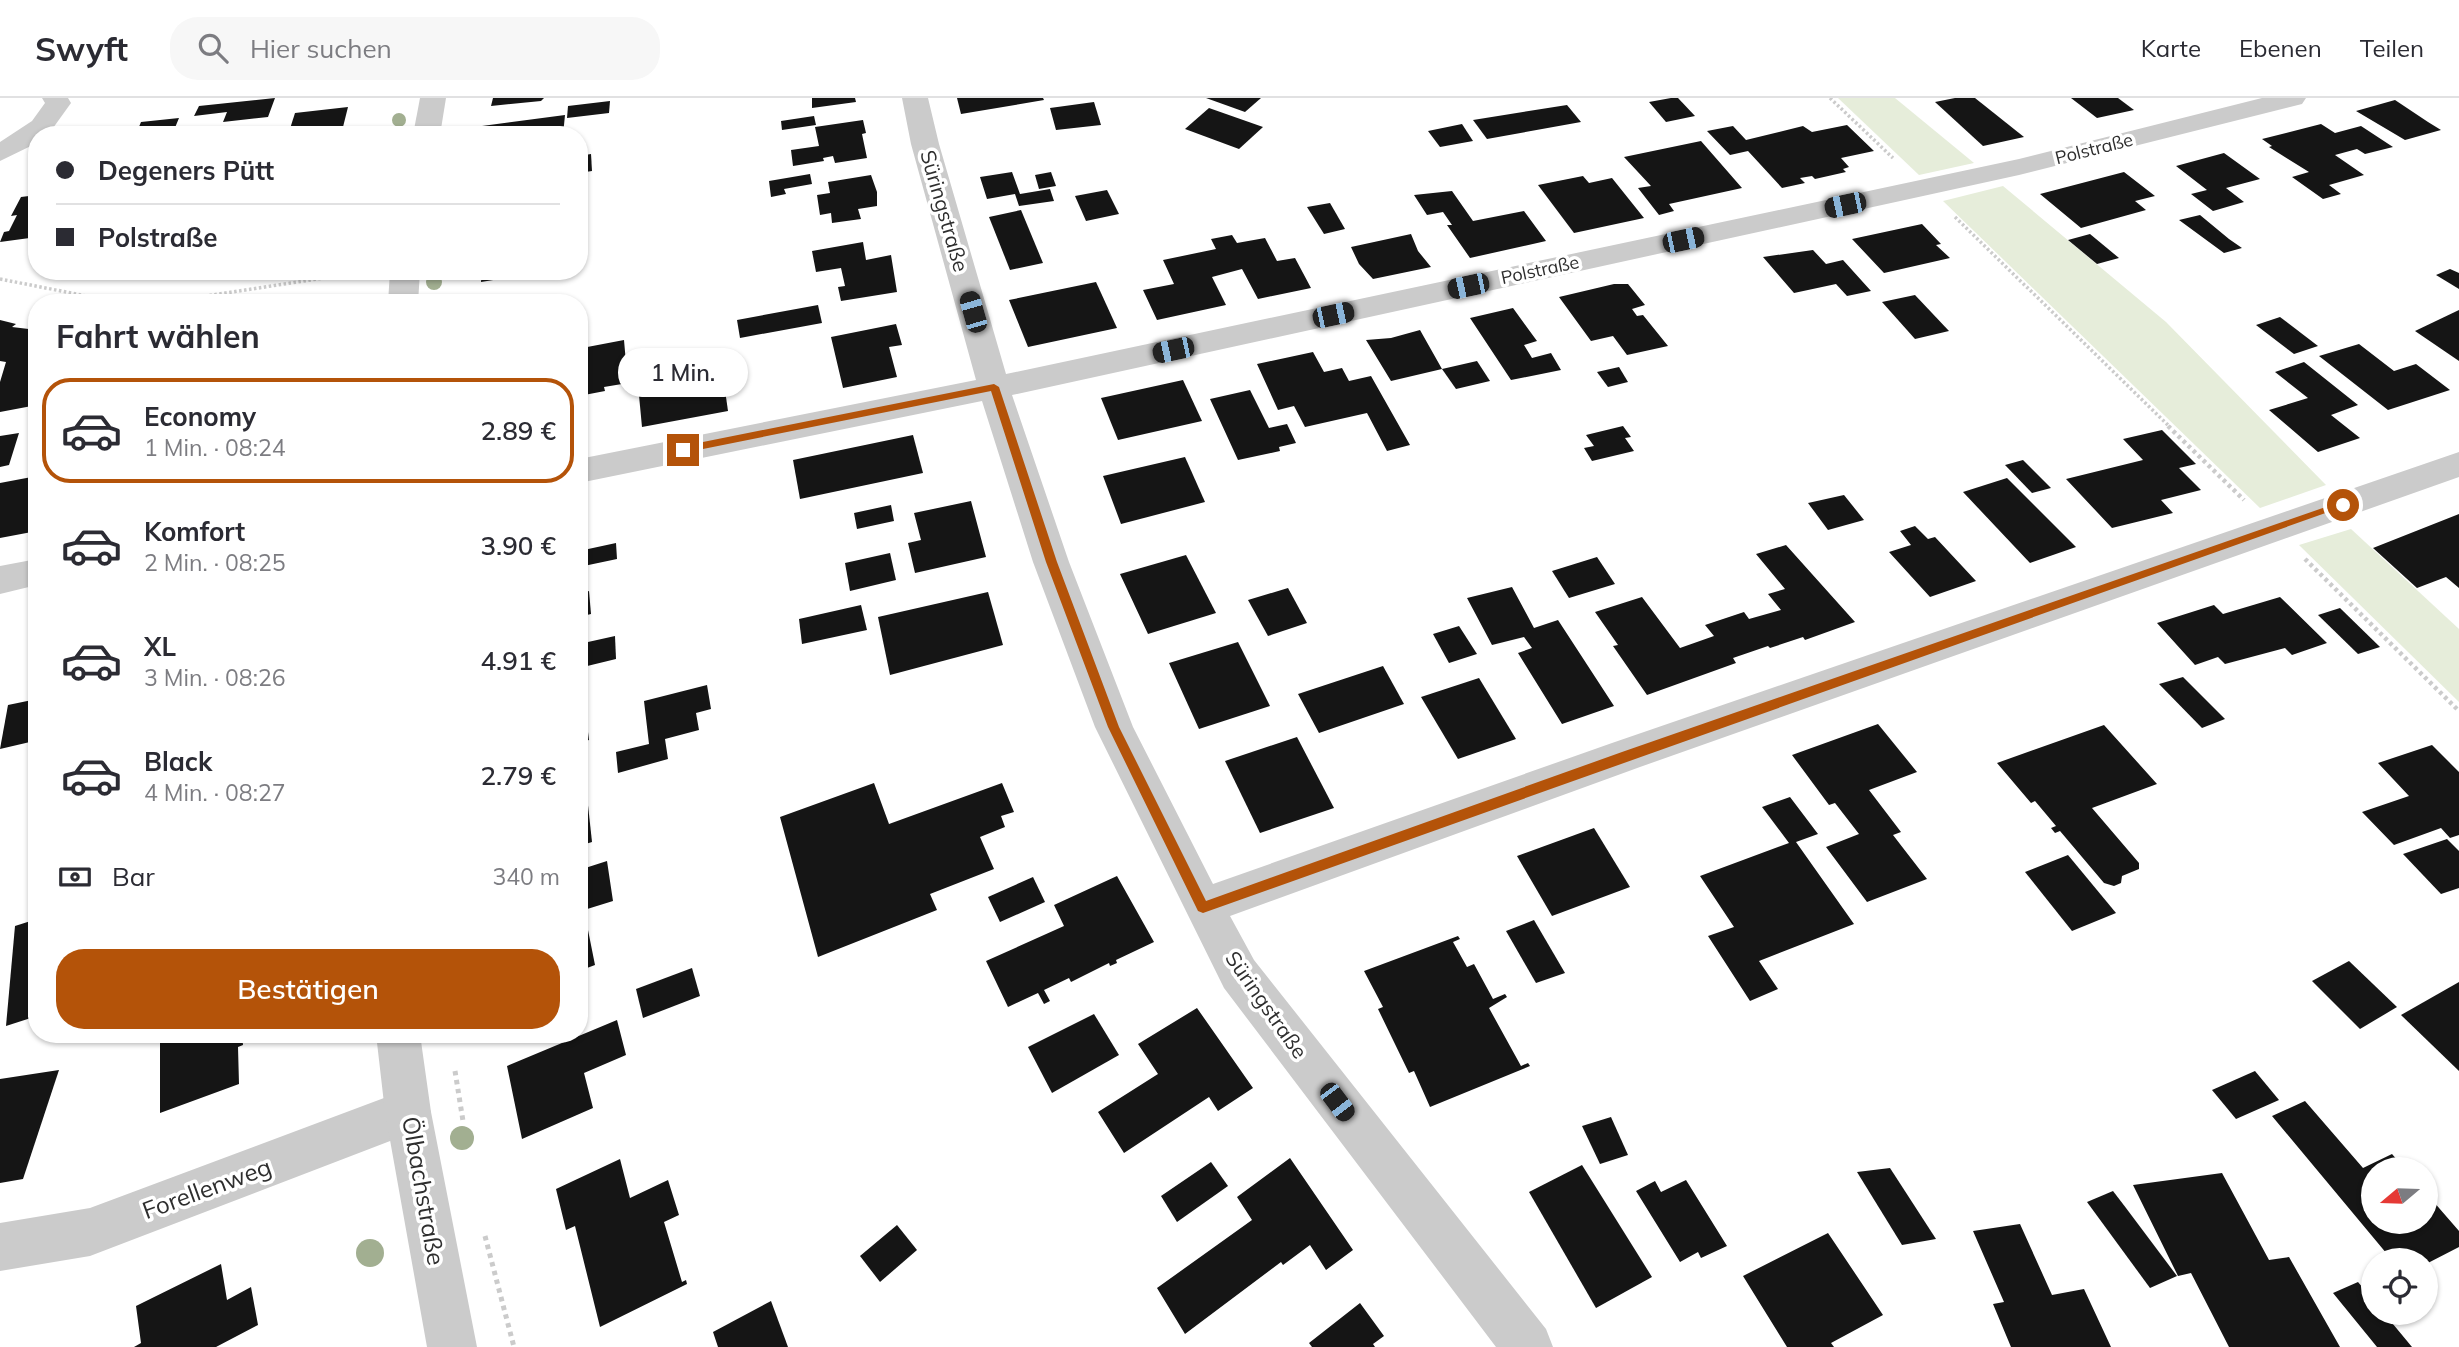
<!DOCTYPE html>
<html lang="de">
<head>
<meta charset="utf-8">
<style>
  :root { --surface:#fff; --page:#f7f7f7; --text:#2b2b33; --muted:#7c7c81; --line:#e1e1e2; --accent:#b45309 }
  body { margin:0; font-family:Mulish,sans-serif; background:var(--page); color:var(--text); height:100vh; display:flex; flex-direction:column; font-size:26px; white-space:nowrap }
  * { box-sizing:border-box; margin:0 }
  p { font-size:23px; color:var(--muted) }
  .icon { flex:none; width:38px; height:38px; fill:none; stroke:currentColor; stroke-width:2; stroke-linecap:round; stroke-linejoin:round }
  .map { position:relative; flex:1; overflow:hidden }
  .side { position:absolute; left:28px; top:196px; width:560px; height:749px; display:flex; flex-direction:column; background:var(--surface); border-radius:28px; box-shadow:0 2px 5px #0004 }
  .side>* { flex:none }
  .guide { position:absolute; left:28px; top:28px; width:560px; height:154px; border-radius:28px; box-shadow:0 2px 5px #0004; display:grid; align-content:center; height:154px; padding:0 28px; background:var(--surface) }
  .needle { width:46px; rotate:251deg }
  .fabs { position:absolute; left:2361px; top:1059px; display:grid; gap:14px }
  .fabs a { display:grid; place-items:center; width:77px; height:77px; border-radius:50%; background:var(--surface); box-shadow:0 2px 5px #0004; font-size:35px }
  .end { position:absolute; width:32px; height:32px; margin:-16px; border:9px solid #b45309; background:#fff; box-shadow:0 0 0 4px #fff }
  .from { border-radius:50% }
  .bubble { position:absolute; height:49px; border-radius:24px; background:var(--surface); box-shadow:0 2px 5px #0004; font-size:23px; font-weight:600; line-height:49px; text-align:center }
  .car { position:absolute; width:21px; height:42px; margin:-21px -10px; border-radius:9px; box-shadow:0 0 5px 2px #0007; background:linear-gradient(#222 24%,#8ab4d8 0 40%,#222 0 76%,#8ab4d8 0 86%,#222 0) }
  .guide b { display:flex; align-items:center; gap:24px; height:66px; font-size:26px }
  .guide b+b { border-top:2px solid var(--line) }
  .guide i { width:18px; height:18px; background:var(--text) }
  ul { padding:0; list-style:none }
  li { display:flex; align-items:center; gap:21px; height:105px; margin:0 14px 10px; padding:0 14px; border:4px solid transparent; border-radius:28px }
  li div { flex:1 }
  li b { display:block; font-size:26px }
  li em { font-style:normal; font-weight:600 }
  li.current { border-color:var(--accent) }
  li>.icon { width:63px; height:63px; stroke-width:1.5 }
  h2 { padding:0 28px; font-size:32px; line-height:84px }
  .pay { display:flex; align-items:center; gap:18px; height:77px; padding:0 28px; font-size:26px }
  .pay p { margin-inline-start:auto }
  .button { display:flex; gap:14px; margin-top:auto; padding:14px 28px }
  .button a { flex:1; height:80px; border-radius:28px; background:var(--accent); color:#fff; font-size:28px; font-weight:600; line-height:80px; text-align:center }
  header { display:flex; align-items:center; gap:42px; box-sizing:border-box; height:98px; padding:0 35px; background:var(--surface); border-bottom:2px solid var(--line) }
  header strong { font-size:33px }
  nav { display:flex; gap:38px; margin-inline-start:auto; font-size:24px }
  .search { width:490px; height:63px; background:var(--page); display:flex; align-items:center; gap:18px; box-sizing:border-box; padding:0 24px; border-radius:28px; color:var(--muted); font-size:26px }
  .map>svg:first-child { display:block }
  .green { fill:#e6edda }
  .building { fill:#151515 }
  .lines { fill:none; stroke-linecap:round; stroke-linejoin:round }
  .path-far2 { stroke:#cbcbcb; stroke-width:3.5; stroke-dasharray:2.5 2.5; stroke-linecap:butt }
  .path-far1 { stroke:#cbcbcb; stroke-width:4.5; stroke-dasharray:3.5 3.5; stroke-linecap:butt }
  .path { stroke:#cbcbcb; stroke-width:5; stroke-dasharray:4.5 4.5; stroke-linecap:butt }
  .minor { fill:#cbcbcb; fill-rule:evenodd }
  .tertiary { fill:#cbcbcb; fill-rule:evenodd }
  .tree { fill:#a2af91 }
  .route { fill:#b45309 }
  .labels { text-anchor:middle; stroke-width:7; stroke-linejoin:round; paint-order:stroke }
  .far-street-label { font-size:18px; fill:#2e2e2e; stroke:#fff }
  .street-label { font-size:21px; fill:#2e2e2e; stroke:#fff }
  .near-street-label { font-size:24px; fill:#2e2e2e; stroke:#fff }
</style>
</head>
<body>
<header>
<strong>Swyft</strong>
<div class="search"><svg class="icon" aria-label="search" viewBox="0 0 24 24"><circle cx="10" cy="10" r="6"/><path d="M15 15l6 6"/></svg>Hier suchen</div>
<nav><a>Karte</a><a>Ebenen</a><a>Teilen</a></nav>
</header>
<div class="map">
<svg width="2459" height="1249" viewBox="0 0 2459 1249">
  <rect width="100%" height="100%" fill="#fff"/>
  <g class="green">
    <polygon points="1838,0 1895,0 1974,65 1919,77"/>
    <polygon points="2003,88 2166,224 2326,387 2260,410 1943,103"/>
    <polygon points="2351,431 2459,531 2459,604 2299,447"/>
  </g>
  <g class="building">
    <polygon points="275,0 268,19 223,24 227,14 194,18 199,8"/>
    <polygon points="493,0 544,0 541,3 491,8"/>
    <polygon points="812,0 855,0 856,4 812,10"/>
    <polygon points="957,0 1043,0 1044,2 961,16"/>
    <polygon points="1206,0 1261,0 1245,14"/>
    <polygon points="1671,0 1678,0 1695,18 1666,24 1649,4"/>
    <polygon points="1955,0 1975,0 2024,39 1983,48 1935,4"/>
    <polygon points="2071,0 2118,0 2134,12 2097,20"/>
    <polygon points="2395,2 2428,24 2441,32 2405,42 2356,13"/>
    <polygon points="610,3 609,15 567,20 568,8"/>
    <polygon points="1094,4 1101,27 1056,32 1050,10"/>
    <polygon points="1567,7 1581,24 1487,41 1473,22"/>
    <polygon points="348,9 341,37 288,37 295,15"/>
    <polygon points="1209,10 1263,29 1239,51 1185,31"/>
    <polygon points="565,17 563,37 481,37 482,28"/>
    <polygon points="814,18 816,27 782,32 781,23"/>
    <polygon points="179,20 172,37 151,37 152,34 136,36 141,24"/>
    <polygon points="863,22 866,35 862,36 867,60 835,65 833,58 823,60 824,63 793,68 791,52 819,48 815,29"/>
    <polygon points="1462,26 1473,43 1440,49 1428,33"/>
    <polygon points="2321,26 2335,35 2361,28 2393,49 2365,56 2357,51 2335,57 2364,77 2329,87 2341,96 2323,101 2292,79 2309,74 2269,49 2272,48 2262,41"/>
    <polygon points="1847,27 1874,53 1841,60 1849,69 1843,71 1846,74 1815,81 1812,78 1800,80 1805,85 1782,90 1748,53 1730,57 1707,33 1733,28 1746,42 1803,28 1812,34"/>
    <polygon points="1701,43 1742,90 1669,106 1674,113 1659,117 1638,90 1651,88 1624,59"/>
    <polygon points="2224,55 2260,81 2226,90 2244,104 2213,113 2191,96 2207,92 2176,68"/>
    <polygon points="591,56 592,73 579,75 579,58"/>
    <polygon points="1012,74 1020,96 1050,91 1054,103 1019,108 1015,96 987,101 980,79"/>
    <polygon points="1051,74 1056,88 1039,91 1035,77"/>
    <polygon points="2124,74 2155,98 2135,103 2146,112 2081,130 2040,96"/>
    <polygon points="810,76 812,86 784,91 786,96 771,99 769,83"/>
    <polygon points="871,77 877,94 877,108 858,111 861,121 832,125 831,115 820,117 817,97 830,95 828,84"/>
    <polygon points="1583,78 1589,85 1612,80 1644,120 1574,135 1538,87"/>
    <polygon points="1107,92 1119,116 1086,123 1075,98"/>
    <polygon points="1452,93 1473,123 1524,113 1546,143 1470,160 1447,127 1452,127 1443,114 1427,117 1414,97"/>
    <polygon points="37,97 37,139 0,144 4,134 9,133 17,117 11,118 21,99"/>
    <polygon points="1330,105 1345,131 1324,136 1307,109"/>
    <polygon points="1021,112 1043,165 1010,172 989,119"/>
    <polygon points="2200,117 2229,141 2242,150 2224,155 2179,122"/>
    <polygon points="1922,126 1941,146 1936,147 1950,160 1884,175 1852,141"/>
    <polygon points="1411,136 1418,153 1431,169 1373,181 1359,166 1351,149"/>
    <polygon points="2090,136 2119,160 2097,166 2068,142"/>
    <polygon points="1232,137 1237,145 1265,140 1277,163 1295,160 1311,190 1258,201 1242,171 1212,179 1226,207 1157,222 1143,192 1174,186 1163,162 1216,151 1211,141"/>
    <polygon points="863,144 866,162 891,157 897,194 841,203 838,189 845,188 841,170 816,174 812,153"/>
    <polygon points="1813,152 1826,166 1843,162 1871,193 1847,198 1836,186 1794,195 1763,159"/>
    <polygon points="2450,171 2459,175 2459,191 2436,177"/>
    <polygon points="482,173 535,173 536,175 481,184"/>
    <polygon points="1096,184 1117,230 1028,249 1009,202"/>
    <polygon points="1614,186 1628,186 1645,207 1632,211 1637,218 1643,217 1668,248 1627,257 1613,238 1591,243 1559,199"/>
    <polygon points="1915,197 1949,233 1915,241 1882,204"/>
    <polygon points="818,207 822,225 740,240 737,222"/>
    <polygon points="1513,210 1537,243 1524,247 1532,260 1551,255 1561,272 1511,282 1470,220"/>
    <polygon points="2459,212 2459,263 2415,233"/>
    <polygon points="2280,219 2318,248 2294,256 2256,227"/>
    <polygon points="0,222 16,226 12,229 37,232 37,307 0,314 0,284 6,264 0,263"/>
    <polygon points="896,226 902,247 889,249 897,279 843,290 831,239"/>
    <polygon points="1420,232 1442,271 1391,283 1366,242 1391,240"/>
    <polygon points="624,242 626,265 639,263 640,283 604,289 605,293 579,298 579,274 583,273 582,250"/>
    <polygon points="2359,246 2394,273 2416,266 2450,292 2388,312 2319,258"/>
    <polygon points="1313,254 1324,274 1342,270 1349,283 1371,278 1410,347 1387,353 1367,315 1305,329 1294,308 1278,312 1257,266"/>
    <polygon points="1477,263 1490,283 1456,291 1442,271"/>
    <polygon points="2304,264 2358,307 2331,317 2360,340 2318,354 2269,312 2308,300 2275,274"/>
    <polygon points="1619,269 1628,284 1608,289 1597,274"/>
    <polygon points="722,271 728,313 642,329 638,287"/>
    <polygon points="1183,282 1202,323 1118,342 1101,300"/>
    <polygon points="1250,292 1269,330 1287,326 1296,345 1279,349 1280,353 1238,362 1210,301"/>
    <polygon points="1623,328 1631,339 1625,340 1634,353 1592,363 1584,350 1594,348 1586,337"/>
    <polygon points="2162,332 2196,366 2179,370 2201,392 2161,402 2173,415 2112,430 2066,381 2143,362 2123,341"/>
    <polygon points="19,335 9,367 0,369 0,338"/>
    <polygon points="913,337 923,375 800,401 793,362"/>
    <polygon points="1185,359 1205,404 1121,426 1103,378"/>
    <polygon points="2023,362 2051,390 2032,395 2005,367"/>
    <polygon points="37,378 37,433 0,440 0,385"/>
    <polygon points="2007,380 2076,449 2030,465 1963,394"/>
    <polygon points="1844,397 1864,422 1828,432 1808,405"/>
    <polygon points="971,403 986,459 915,475 908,445 921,442 914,415"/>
    <polygon points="891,407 894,423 857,431 854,415"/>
    <polygon points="2459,416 2459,490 2446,479 2417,490 2373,450"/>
    <polygon points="1915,428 1928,441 1935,439 1976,483 1930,499 1889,454 1911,447 1900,433"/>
    <polygon points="616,445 617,461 579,469 579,453"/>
    <polygon points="1786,447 1855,524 1805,542 1803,539 1770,550 1768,548 1733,560 1736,565 1647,597 1613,548 1618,547 1595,514 1642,499 1680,550 1714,538 1705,527 1744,514 1749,521 1781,512 1768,496 1785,491 1756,456"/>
    <polygon points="890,455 896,482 850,493 845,465"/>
    <polygon points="1186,457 1216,515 1148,536 1120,476"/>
    <polygon points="1597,459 1615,486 1569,500 1552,473"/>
    <polygon points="1512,489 1534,530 1558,522 1614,608 1562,626 1518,555 1532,550 1524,539 1492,547 1467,500"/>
    <polygon points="1288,490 1307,525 1268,538 1248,502"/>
    <polygon points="589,493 591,516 579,519 579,496"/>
    <polygon points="988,494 1003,547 890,577 878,519"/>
    <polygon points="2280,499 2327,545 2292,557 2285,550 2225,566 2218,559 2195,567 2157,525 2214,507 2223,516"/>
    <polygon points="861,507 867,532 802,546 799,521"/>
    <polygon points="2340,510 2380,549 2358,556 2318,517"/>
    <polygon points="1459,528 1477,556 1449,565 1433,536"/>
    <polygon points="615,538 616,561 579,570 579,546"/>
    <polygon points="1238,544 1270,608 1199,631 1169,565"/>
    <polygon points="1383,568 1404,606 1319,635 1298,596"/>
    <polygon points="2183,579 2225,621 2202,630 2159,586"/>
    <polygon points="1479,580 1516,641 1458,661 1421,599"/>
    <polygon points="582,586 589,642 579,645 579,587"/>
    <polygon points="707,587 711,611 696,615 699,632 665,641 668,661 618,675 616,654 649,646 644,603"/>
    <polygon points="37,601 37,618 30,644 0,651 8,607"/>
    <polygon points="1878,626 1917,674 1869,692 1901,734 1893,737 1927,781 1867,804 1826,749 1859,736 1835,705 1829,707 1792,657"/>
    <polygon points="2104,627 2157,686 2092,710 2139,765 2139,771 2122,778 2121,785 2114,788 2104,785 2060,733 2055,735 2051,730 2056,728 2035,703 2031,705 1997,665"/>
    <polygon points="1297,639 1334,710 1260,735 1225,663"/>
    <polygon points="2432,647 2459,674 2459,737 2450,740 2441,730 2394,747 2362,714 2409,698 2378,665"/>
    <polygon points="585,680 592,744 579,748 579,682"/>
    <polygon points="874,685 889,726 1002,685 1014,714 1001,718 1005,729 980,739 994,771 930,796 937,812 818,859 780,719"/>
    <polygon points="1790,699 1818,736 1796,744 1854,826 1759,863 1778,891 1750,903 1708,838 1734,829 1700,778 1789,745 1762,709"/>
    <polygon points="1594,730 1630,789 1552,818 1517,758"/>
    <polygon points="2447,741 2459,753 2459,790 2441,796 2403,756"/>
    <polygon points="2068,757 2116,815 2072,833 2025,774"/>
    <polygon points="607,763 613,803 584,812 595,867 579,873 579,772"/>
    <polygon points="1117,778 1154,844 1116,862 1117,865 1110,868 1109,865 1071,884 1069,880 1044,892 1050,903 1044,906 1038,895 1008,909 986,863 1064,828 1054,807"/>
    <polygon points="1033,779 1045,804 1000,824 988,799"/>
    <polygon points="37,821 37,918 6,928 15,828"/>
    <polygon points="1534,822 1565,875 1536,885 1506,833"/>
    <polygon points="1458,838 1460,841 1453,844 1467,869 1474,866 1493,901 1505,896 1507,899 1489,910 1521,968 1528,965 1530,968 1430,1009 1414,973 1409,975 1378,911 1383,909 1364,873"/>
    <polygon points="2349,863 2397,909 2360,931 2312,883"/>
    <polygon points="692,870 700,898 643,920 636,891"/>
    <polygon points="2459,884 2459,973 2401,917"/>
    <polygon points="1197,910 1253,990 1218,1013 1209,999 1124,1055 1098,1014 1158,976 1138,946"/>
    <polygon points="1094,916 1119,957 1052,995 1028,949"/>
    <polygon points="617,922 626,957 584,975 593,1010 522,1041 507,968"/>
    <polygon points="160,936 242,936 243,947 238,949 239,986 160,1015"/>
    <polygon points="59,972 23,1081 0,1085 0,981"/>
    <polygon points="2255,973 2279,1002 2236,1021 2212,992"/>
    <polygon points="2305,1003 2363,1070 2392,1056 2405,1071 2373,1071 2373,1124 2426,1124 2426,1095 2459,1133 2459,1149 2426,1166 2426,1162 2392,1162 2272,1018"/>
    <polygon points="1611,1019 1628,1057 1600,1066 1582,1028"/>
    <polygon points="1290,1060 1353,1152 1326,1172 1310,1147 1283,1167 1281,1164 1185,1236 1157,1190 1252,1122 1237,1099"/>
    <polygon points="620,1061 630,1100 668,1082 679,1117 664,1124 682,1184 686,1182 687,1186 600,1229 575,1128 566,1132 556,1091"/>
    <polygon points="1211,1064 1228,1088 1177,1124 1161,1098"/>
    <polygon points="1582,1067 1652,1179 1596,1210 1529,1094"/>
    <polygon points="1890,1070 1936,1141 1902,1147 1857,1074"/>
    <polygon points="2222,1075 2269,1162 2289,1159 2340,1249 2229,1249 2191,1175 2178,1178 2133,1087"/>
    <polygon points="1686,1082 1727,1148 1701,1160 1698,1154 1680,1164 1636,1093 1655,1083 1661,1094"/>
    <polygon points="2113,1093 2126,1110 2177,1178 2150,1190 2087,1104"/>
    <polygon points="2020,1126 2052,1197 2084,1191 2111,1249 2011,1249 1993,1206 2004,1204 1973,1133"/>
    <polygon points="897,1127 917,1152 880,1184 860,1158"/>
    <polygon points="1828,1135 1883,1217 1831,1245 1834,1249 1787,1249 1743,1178"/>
    <polygon points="221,1166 227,1202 251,1189 258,1227 216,1249 134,1249 141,1245 136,1208"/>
    <polygon points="2358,1184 2373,1202 2373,1214 2383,1214 2412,1249 2377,1249 2333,1195"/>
    <polygon points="771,1203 788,1249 718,1249 713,1234"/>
    <polygon points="1360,1205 1384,1238 1373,1246 1375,1249 1312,1249 1309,1245"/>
  </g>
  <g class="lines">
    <g class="path-far2">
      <polyline points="1830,0 1893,60"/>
      <polyline points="1955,119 2170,329"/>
      <polyline points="0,181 122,205"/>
      <polyline points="160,205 363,174"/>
    </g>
    <g class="path-far1">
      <polyline points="2168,328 2244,402"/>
      <polyline points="2305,461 2459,613"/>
    </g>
    <g class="path">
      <polyline points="455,973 463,1023"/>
      <polyline points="485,1138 514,1249"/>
    </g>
    <g class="minor">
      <polygon points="42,0 68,0 71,5 48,37 37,37 37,45 0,63 0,44 32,23 45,5"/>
      <polygon points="902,0 928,0 939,46 1006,276 2019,61 2262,0 2306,0 2302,6 2019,77 1012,297 1069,464 1133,629 1213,786 1612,645 2459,354 2459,379 1640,669 1230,818 1254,862 1546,1231 1553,1249 1496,1249 1224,890 1095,629 1033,464 982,303 579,385 579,361 976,282 911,46"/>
      <polygon points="37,461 37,487 0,496 0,468"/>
      <polygon points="408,991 424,998 431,1014 424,1030 90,1158 0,1173 0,1125 90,1110"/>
    </g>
    <g class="tertiary">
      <polygon points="420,0 446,0 440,37 413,37"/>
      <polygon points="390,173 420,173 418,205 388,205"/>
      <polygon points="376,936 420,936 431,1014 477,1249 427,1249 385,1014"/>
    </g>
  </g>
  <g class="tree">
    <circle cx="399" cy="22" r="7"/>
    <circle cx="434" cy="184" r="8"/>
    <circle cx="462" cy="1040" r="12"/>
    <circle cx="370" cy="1155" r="14"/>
  </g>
  <polygon class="route" points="994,286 999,289 1057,464 1119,629 1206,803 1622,654 2340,404 2348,407 1203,815 1198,813 1108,629 1046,464 991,293 683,355 678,352 683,348"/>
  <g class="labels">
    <g class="far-street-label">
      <text transform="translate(2094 51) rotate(-14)" y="6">Polstraße</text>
      <text transform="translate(1540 172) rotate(-12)" y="6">Polstraße</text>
    </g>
    <g class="street-label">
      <text transform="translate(944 113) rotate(74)" y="7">Süringstraße</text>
      <text transform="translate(1266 907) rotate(55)" y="7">Süringstraße</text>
    </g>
    <g class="near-street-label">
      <text transform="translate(207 1091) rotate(-20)" y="8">Forellenweg</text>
      <text transform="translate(423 1093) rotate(80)" y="8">Ölbachstraße</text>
    </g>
  </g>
</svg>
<div class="fabs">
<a><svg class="needle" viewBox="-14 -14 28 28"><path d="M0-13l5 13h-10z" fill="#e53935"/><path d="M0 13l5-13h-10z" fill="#7c7c81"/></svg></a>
<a><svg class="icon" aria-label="locate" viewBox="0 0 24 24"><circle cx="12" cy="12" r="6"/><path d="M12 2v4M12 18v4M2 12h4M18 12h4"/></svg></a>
</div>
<i class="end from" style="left:2343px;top:407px"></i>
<i class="end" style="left:683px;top:352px"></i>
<div class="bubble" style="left:618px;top:250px;width:130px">1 Min.</div>
<i class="car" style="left:1845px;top:107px;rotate:258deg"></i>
<i class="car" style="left:1683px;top:142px;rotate:78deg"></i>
<i class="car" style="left:1468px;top:188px;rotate:258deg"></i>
<i class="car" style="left:973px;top:214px;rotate:344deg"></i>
<i class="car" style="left:1333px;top:217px;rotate:78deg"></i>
<i class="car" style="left:1173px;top:252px;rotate:258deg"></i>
<i class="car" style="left:1337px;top:1004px;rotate:143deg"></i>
<div class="guide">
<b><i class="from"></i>Degeners Pütt</b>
<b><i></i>Polstraße</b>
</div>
<section class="side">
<h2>Fahrt wählen</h2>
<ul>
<li class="current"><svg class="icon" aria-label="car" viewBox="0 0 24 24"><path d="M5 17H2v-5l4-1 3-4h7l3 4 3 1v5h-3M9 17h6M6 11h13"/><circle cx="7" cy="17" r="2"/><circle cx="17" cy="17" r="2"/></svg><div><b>Economy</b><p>1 Min. · 08:24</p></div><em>2.89 €</em></li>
<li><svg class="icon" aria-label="car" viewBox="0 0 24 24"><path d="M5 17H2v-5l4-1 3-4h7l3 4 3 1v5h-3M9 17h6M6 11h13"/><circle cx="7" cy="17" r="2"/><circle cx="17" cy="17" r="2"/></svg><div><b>Komfort</b><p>2 Min. · 08:25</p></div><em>3.90 €</em></li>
<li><svg class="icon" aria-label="car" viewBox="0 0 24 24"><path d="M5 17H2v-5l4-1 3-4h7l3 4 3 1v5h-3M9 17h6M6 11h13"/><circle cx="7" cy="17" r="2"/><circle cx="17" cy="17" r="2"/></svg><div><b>XL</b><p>3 Min. · 08:26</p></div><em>4.91 €</em></li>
<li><svg class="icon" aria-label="car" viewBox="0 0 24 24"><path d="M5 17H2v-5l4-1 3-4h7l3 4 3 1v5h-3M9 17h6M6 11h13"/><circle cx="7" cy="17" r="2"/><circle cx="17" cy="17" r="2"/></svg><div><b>Black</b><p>4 Min. · 08:27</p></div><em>2.79 €</em></li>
</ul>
<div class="pay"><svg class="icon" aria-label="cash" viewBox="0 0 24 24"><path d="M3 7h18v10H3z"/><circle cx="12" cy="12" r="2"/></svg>Bar<p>340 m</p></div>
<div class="button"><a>Bestätigen</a></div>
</section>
</div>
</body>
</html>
